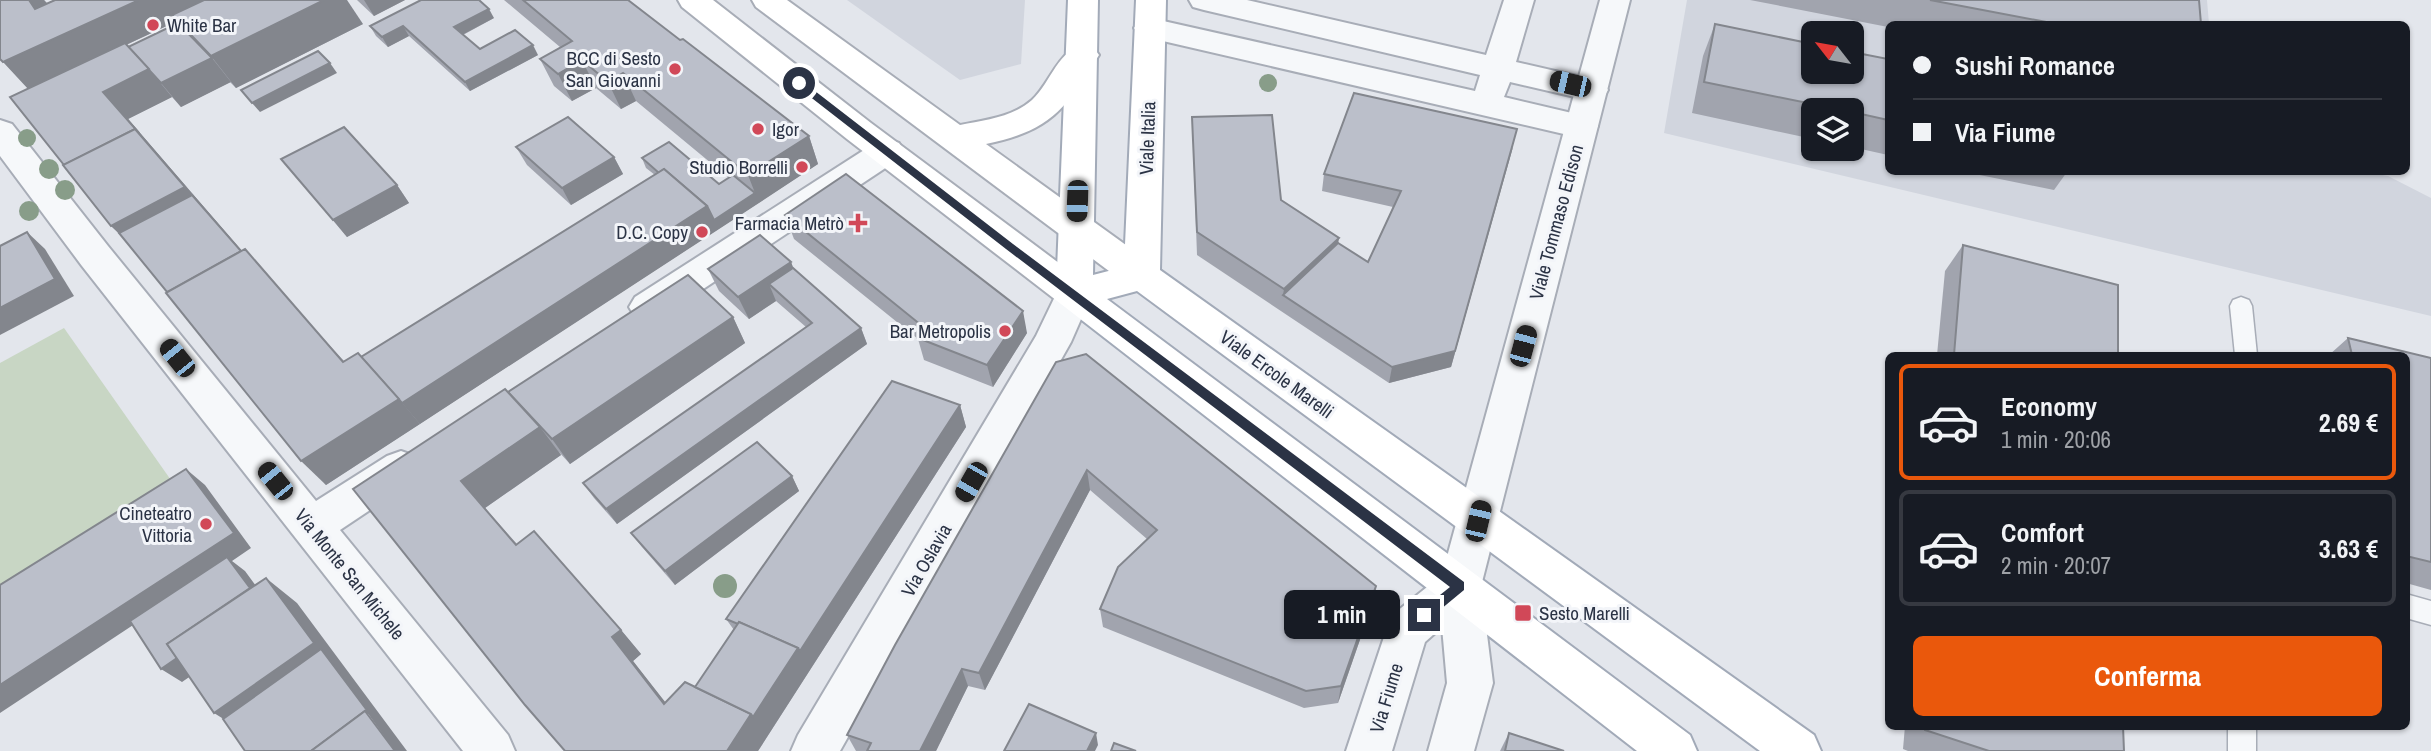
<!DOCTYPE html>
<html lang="it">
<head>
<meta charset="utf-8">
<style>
  :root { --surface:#171b24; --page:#20242c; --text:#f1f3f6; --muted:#9ea1a6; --line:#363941; --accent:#ea580c }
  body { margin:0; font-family:"Archivo Narrow",sans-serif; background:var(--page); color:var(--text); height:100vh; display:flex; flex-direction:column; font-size:26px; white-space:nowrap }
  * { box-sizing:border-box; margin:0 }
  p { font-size:23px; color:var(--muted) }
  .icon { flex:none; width:38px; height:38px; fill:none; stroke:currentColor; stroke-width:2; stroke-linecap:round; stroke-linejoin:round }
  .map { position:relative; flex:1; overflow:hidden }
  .sheet { position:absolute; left:1885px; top:352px; width:525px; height:378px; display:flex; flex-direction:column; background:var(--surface); border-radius:10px; box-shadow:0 2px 5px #0004 }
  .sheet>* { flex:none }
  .hud { position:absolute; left:1885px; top:21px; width:525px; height:154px; border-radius:10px; box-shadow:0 2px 5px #0004; display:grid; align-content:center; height:154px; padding:0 28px; background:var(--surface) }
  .needle { width:46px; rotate:301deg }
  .buttons { position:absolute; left:1801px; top:21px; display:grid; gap:14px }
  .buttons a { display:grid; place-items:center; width:63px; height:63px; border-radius:10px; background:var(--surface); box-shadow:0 2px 5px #0004; font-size:35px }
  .end { position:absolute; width:32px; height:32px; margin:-16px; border:9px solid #2b3345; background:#fff; box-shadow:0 0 0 4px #fff }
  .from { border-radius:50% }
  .bubble { position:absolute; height:49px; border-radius:10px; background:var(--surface); box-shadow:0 2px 5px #0004; font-size:23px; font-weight:700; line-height:49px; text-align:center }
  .car { position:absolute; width:21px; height:42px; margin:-21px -10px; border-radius:9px; box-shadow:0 0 5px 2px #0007; background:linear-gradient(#222 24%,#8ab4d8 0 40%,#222 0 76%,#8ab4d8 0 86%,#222 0) }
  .hud b { display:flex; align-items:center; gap:24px; height:66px; font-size:26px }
  .hud b+b { border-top:2px solid var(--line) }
  .hud i { width:18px; height:18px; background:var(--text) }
  ul { padding:12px 0 0; list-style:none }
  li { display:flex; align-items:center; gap:21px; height:116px; margin:0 14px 10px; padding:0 14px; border:4px solid var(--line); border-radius:10px }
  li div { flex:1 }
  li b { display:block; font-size:26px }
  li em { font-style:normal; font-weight:700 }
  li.selected { border-color:var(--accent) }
  li>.icon { width:63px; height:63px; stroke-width:1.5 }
  .button { display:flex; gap:14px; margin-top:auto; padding:14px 28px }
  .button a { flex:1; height:80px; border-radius:10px; background:var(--accent); color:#fff; font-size:28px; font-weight:700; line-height:80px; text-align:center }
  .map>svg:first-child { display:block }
  .built { fill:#d1d5de; fill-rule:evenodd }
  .green { fill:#c8d6c4 }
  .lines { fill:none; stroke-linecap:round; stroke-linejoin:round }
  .service-casing { stroke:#a8adb7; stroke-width:3 }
  .minor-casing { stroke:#a8adb7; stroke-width:4 }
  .tertiary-casing { stroke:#a8adb7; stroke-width:4 }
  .secondary-casing { stroke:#a8adb7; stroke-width:4 }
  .primary-casing { stroke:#a2aab8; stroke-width:4 }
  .service { fill:#f6f8fa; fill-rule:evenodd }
  .minor { fill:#f6f8fa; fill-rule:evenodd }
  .tertiary { fill:#f6f8fa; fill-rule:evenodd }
  .secondary { fill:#fff; fill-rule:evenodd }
  .primary { fill:#fff; fill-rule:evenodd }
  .tree { fill:#889d89 }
  .wall { fill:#a1a4ae; fill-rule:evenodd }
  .shaded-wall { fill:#83868d }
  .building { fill:#bbbfca; stroke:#83868d; stroke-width:2 }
  .route { fill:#2b3345 }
  .poi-dot { fill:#d14858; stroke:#f3f5f9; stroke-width:2.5 }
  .labels { text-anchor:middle; stroke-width:6; stroke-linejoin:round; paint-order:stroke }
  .poi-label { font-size:19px; fill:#2b3345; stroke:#f3f5f9; text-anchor:end }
  .street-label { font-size:19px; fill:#2b3345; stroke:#f3f5f9 }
</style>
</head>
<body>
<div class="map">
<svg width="2431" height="751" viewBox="0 0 2431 751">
  <rect width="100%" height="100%" fill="#e3e6ec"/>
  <g class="built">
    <polygon points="847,0 1025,0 1021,64 960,80"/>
    <path d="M1687,0H2207L2209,24H1888V172H2366L2388,176L2431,198V316L1664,133ZM1813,33H1852V72H1813ZM1813,110H1852V149H1813Z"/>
  </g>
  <polygon class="green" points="64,328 173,483 0,588 0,363"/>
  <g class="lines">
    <defs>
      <g id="service">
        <polygon points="2241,297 2249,300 2252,306 2257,355 2235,355 2230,306 2233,300"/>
        <polygon points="2406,594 2431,601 2431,625 2406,618"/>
        <rect x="2228" y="726" width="28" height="25"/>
      </g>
      <g id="minor">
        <polygon points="1189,0 1247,0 1486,55 1504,0 1534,0 1516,62 1603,82 1608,90 1603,98 1592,101 1510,82 1504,97 1593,118 1598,126 1593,134 1581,138 1150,38 1139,35 1134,28 1139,21 1150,18 1475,91 1480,75 1204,10 1193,7"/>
        <polygon points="0,120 12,124 108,246 316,501 387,456 401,451 415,456 421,468 415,480 340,530 508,735 515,751 463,751 82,266 0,156"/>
        <polygon points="887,139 899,143 904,151 899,159 661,317 648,321 635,317 629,307 635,297 875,143"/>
        <polygon points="1074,280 1087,284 1092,294 1071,342 840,751 791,751 798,735 1036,336 1061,284"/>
      </g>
      <polygon id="tertiary" points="1600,0 1630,0 1481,586 1493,683 1474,751 1428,751 1447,683 1442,627 1425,642 1392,751 1346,751 1391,616 1442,575"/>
      <g id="secondary">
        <polygon points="678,0 713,0 871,123 1087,284 1092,294 1087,304 1074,308 1061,304 847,139 682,7"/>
        <path d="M752,0H787L960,125C985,120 1013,117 1032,100C1053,81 1061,38 1094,48L1099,55C1066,109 1050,131 986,144L1155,266L1160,276L1155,286L1142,290L1129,286L756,7Z"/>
      </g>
      <polygon id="primary" points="1068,0 1098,0 1093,275 1124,267 1136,0 1166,0 1160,270 1814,735 1821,751 1760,751 1137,291 1107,299 1690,735 1697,751 1637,751 1061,304 1056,294"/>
    </defs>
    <use href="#service" class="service-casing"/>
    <use href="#minor" class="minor-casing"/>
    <use href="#tertiary" class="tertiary-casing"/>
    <use href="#secondary" class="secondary-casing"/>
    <use href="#primary" class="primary-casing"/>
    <use href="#service" class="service"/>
    <use href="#minor" class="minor"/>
    <use href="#tertiary" class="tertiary"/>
    <use href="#secondary" class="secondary"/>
    <use href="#primary" class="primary"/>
  </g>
  <g class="tree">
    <circle cx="1268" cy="83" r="9"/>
    <circle cx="27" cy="138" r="9"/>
    <circle cx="49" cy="169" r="10"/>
    <circle cx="65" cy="190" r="10"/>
    <circle cx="29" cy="211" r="10"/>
    <circle cx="725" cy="586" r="12"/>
  </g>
  <g class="wall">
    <path d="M0,0H44L47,3L363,24L236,88L230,82L181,107L172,97L128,119L242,251L344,361L361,357L655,175L646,168L642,158L719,184L729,178L636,101L621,109L596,88L572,101L554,86L540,59L560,47L504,0H628L680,40L809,136L818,164L326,485L119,233L111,226L28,89ZM173,16L178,23L128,47L126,45L173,23L169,18Z"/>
    <polygon points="357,0 405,0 374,16"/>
    <polygon points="1750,0 2199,0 2201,24 1888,24 1888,27"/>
    <polygon points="494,18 463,35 480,49 538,55 470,91 409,36 388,47 376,36 370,26"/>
    <polygon points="1715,24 1888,59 1888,155 1852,147 1852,110 1813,110 1813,139 1692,113 1703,56"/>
    <polygon points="1192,117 1281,200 1338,243 1368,262 1393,207 1322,191 1324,174 1517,129 1451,367 1389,383 1197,255"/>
    <polygon points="516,147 614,157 623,174 571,205 527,165"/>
    <polygon points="281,159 397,185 409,203 347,237"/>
    <polygon points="1965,172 2067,172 2054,190"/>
    <polygon points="785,215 1027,333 993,387 924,360 918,339 794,239"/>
    <polygon points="1963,245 2118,355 1937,355 1945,271"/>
    <polygon points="791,262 793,268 861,328 867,344 617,524 594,498 583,483 806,327 776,301 749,319 719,291 708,269"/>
    <polygon points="733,317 745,343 570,464 559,452 561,455 485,508 517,544 621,630 641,654 633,661 665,703 695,687 734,630 726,619 960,405 966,427 758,751 565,751 353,489 508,392"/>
    <polygon points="2348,338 2431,358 2431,590 2406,583 2406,355 2329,355"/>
    <polygon points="1056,362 1372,605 1338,703 1304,708 1103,627 1100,609 1147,539 1090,490 985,690 968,686 936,751 856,751 847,735"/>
    <polygon points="792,476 799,491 675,585 642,547 631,533"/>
    <polygon points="1905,726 2123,726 2124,751 1908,751 1903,749"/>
    <polygon points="1509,733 1564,751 1500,751"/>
  </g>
  <g class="shaded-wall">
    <polygon points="29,0 44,0 63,22 139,0 207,0 169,18 173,23 29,90 3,62"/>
    <polygon points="324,0 347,0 363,24 236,88 211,56"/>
    <polygon points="364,0 405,0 374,16"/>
    <polygon points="489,9 494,18 460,36 454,27"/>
    <polygon points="403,26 409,36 388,47 382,37"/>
    <polygon points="533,45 538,55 470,91 465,82"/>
    <polygon points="212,58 231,82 181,107 161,83"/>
    <polygon points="582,60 596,88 572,101 558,74"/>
    <polygon points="330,63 337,73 260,112 252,103"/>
    <polygon points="149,69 172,97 128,119 265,278 142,256 111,226 103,92"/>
    <polygon points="623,73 636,101 621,109 608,82"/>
    <polygon points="809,136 818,164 759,203 420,424 402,403 707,206 755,193 748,175"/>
    <polygon points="1513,147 1451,367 1389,383 1392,367"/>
    <polygon points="614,157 623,174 571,205 562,188"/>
    <polygon points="397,185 409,203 347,237 333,220"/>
    <polygon points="27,232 45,249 74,296 0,335 0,308"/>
    <polygon points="1339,238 1336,260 1283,295 1284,289"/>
    <polygon points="791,262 800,285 769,284 776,301 749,319 738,297"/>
    <polygon points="1023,311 1027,333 993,387 987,365"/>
    <polygon points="733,317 745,343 570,464 552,439"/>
    <polygon points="861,328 867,344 617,524 606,509"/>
    <polygon points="399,399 420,424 326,485 301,461"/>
    <polygon points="960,405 966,427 758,751 727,751 751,714"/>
    <polygon points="540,427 561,455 485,508 461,481"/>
    <polygon points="186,469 205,485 251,548 232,561 245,571 278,616 182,682 161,669 230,561 0,713 0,685"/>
    <polygon points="1087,470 1090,490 985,690 979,673"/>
    <polygon points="792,476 799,491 675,585 665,571"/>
    <polygon points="266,578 297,603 407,751 395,751 338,672 249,735 214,713"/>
    <polygon points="1376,586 1372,605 1338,703 1341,686"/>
    <polygon points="621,630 641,654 633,661 684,726 664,704 612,637"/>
    <polygon points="962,669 968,686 936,751 920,751"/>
    <polygon points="1096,733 1098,745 1095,751 1087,751"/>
  </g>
  <g class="building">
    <polygon points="0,0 29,0 35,9 55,0 139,0 3,62 0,59"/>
    <polygon points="204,0 324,0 211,56 172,15"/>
    <polygon points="421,0 479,0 489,9 454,27 480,49 515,30 533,45 465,82 403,26 382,37 370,26"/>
    <polygon points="523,0 628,0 680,40 683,39 809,136 748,175 623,73 608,82 582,60 558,74 540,59 572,41"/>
    <polygon points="1930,0 2199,0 2201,24 2057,24"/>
    <polygon points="178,23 212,58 161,83 128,47"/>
    <polygon points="1715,24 1813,44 1813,72 1852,72 1852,52 1888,59 1888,120 1852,112 1852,110 1842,110 1704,82"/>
    <polygon points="125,43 149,69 103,92 139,133 135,129 64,165 10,97"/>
    <polygon points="318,51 330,63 252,103 241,90"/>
    <polygon points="1354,93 1517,129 1455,351 1392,367 1283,295 1338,243 1368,262 1401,191 1324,174"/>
    <polygon points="1272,115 1281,200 1339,238 1284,289 1197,232 1192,117"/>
    <polygon points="568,117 614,157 562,188 516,147"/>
    <polygon points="344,127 397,185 333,220 281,159"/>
    <polygon points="135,129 185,187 111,226 63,165"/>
    <polygon points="669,142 719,184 733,175 755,193 714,220 707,206 664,169 659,173 642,158"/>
    <polygon points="664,169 707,206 402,403 361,357"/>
    <polygon points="846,174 1023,311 987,365 918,338 926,329 785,215"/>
    <polygon points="192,195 241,251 167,292 119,233"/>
    <polygon points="27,232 55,279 0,308 0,246"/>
    <polygon points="760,235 791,262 738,297 708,269"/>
    <polygon points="1963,245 2118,285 2118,355 1954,355"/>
    <polygon points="245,249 343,362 358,353 399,399 301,461 166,293"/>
    <polygon points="793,268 861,328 606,509 583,483 812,323 769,284"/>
    <polygon points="688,275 733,317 552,439 508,392"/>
    <polygon points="2348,338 2431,358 2431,562 2406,556 2406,355 2352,355"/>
    <polygon points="1086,354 1376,586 1341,686 1306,691 1100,609 1118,567 1157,530 1087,470 979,673 962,669 920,751 867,751 871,743 847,735 895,645 1056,362"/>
    <polygon points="892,381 960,405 800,651 798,648 739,622 738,624 726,619"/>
    <polygon points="505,389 540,427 461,481 516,545 534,531 621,630 612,637 664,704 685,682 751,714 727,751 565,751 525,705 353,489"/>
    <polygon points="757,442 792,476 665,571 631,533"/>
    <polygon points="186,469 234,533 0,685 0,585"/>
    <polygon points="227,557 250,588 167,644 177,658 161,669 130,621"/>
    <polygon points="266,578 314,643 214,713 167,644"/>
    <polygon points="739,622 798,648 753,717 751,714 695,687"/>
    <polygon points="321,649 369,713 365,711 311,751 245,751 223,719"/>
    <polygon points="1029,704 1096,733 1087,751 1004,751"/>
    <polygon points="365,711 395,751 311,751"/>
    <polygon points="1925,726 2123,726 2124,751 1989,751 1925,730"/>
    <polygon points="1509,733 1564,751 1505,751"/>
    <polygon points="1114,743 1136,751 1111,751"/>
  </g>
  <polygon class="route" points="795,81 802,81 1013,244 1464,582 1464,590 1429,619 1420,619 1420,611 1450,587 1006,249 795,85"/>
  <g class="poi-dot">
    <circle cx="153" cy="25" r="7"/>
    <circle cx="675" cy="69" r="7"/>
    <circle cx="758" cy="129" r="7"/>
    <circle cx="802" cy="167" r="7"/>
    <path d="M854.5 212.5h7v7h7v7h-7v7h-7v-7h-7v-7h7z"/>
    <circle cx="702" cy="232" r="7"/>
    <circle cx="1005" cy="331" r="7"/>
    <circle cx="206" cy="524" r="7"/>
    <rect x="1514" y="604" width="18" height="18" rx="3.5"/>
  </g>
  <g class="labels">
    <g class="poi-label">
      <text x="167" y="32" text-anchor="start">White Bar</text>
      <text x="661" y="65">BCC di Sesto<tspan x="661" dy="22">San Giovanni</tspan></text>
      <text x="772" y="136" text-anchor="start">Igor</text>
      <text x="788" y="174">Studio Borrelli</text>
      <text x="844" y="230">Farmacia Metrò</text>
      <text x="688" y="239">D.C. Copy</text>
      <text x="991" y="338">Bar Metropolis</text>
      <text x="192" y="520">Cineteatro<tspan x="192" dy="22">Vittoria</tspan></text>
      <text x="1539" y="620" text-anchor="start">Sesto Marelli</text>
    </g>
    <g class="street-label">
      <text transform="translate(1147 138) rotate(-88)" y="7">Viale Italia</text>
      <text transform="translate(1556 222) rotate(-75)" y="7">Viale Tommaso Edison</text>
      <text transform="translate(1277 374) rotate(36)" y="7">Viale Ercole Marelli</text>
      <text transform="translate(926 560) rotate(-60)" y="7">Via Oslavia</text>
      <text transform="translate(350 574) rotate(51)" y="7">Via Monte San Michele</text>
      <text transform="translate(1386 698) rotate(-73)" y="7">Via Fiume</text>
    </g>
  </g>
</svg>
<div class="buttons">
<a><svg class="needle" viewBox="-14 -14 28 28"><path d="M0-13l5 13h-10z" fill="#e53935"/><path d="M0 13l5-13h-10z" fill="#9ea1a6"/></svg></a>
<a><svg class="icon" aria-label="layers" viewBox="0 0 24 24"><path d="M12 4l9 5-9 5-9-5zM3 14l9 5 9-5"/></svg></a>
</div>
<i class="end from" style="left:799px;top:83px"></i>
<i class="end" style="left:1424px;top:615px"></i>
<div class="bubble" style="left:1284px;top:590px;width:116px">1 min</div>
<i class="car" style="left:1570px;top:84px;rotate:283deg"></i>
<i class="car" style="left:1077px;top:201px;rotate:182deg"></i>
<i class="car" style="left:1523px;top:346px;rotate:15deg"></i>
<i class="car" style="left:177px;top:358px;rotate:321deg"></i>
<i class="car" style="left:275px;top:481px;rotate:321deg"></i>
<i class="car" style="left:971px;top:482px;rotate:210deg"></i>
<i class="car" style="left:1478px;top:521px;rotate:13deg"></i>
<div class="hud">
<b><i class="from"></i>Sushi Romance</b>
<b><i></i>Via Fiume</b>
</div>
<section class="sheet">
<ul>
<li class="selected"><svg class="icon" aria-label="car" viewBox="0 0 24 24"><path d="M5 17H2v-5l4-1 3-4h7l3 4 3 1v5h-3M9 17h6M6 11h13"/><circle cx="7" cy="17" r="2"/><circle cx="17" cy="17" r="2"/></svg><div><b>Economy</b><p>1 min · 20:06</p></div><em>2.69 €</em></li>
<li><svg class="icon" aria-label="car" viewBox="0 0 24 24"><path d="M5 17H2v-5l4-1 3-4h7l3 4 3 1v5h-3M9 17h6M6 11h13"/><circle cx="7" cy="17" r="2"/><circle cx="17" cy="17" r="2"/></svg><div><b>Comfort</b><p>2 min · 20:07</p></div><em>3.63 €</em></li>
</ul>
<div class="button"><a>Conferma</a></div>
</section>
</div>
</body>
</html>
